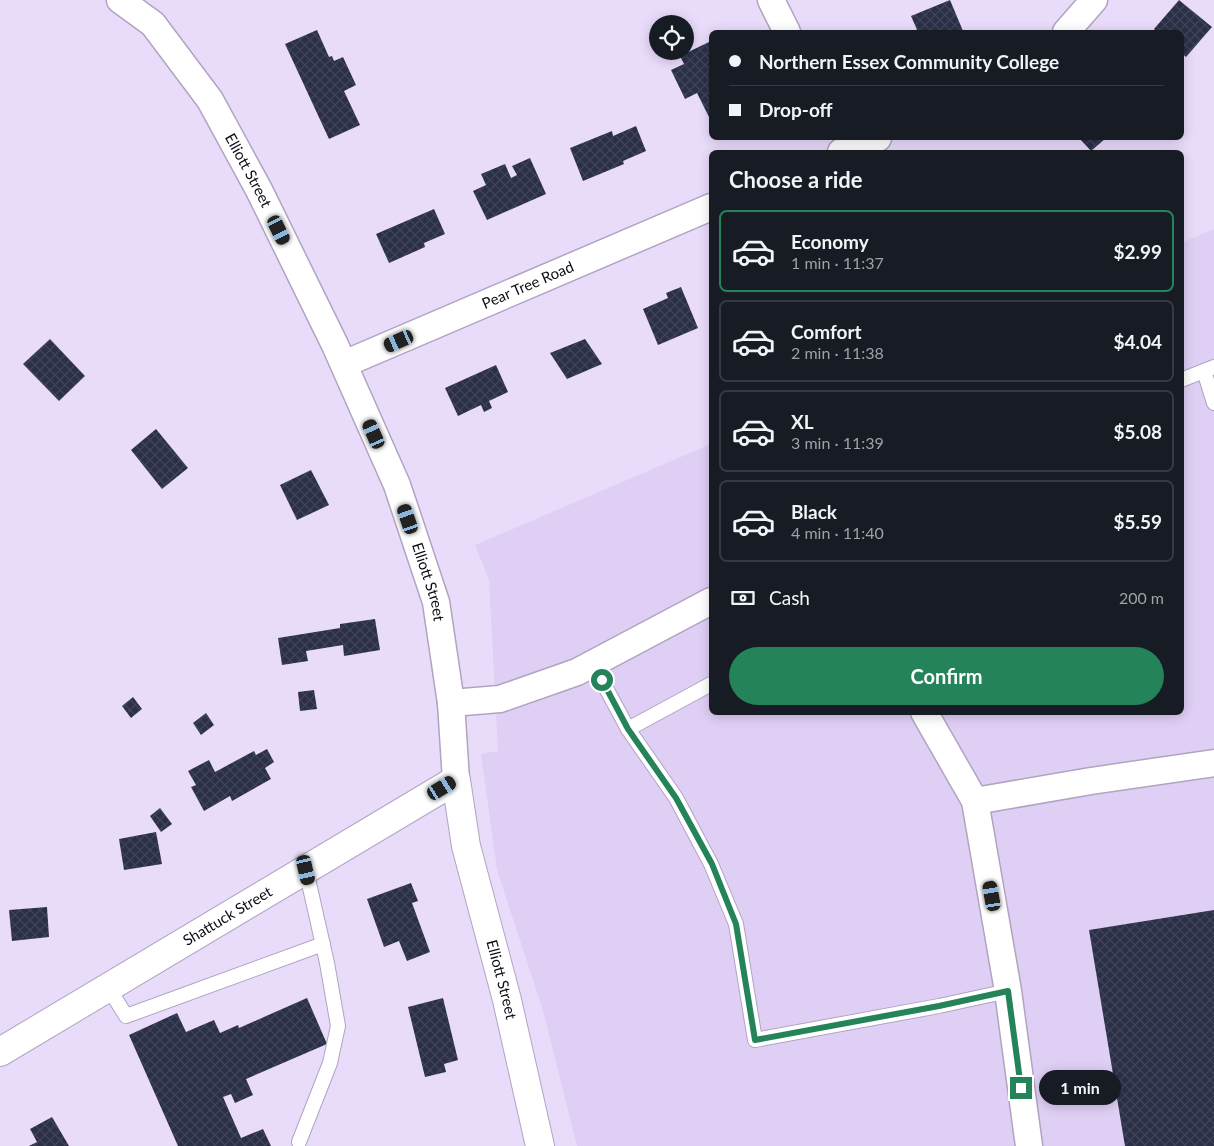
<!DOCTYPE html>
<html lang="en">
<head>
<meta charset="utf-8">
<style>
  :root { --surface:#171b24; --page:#20242c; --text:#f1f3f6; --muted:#9ea1a6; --line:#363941; --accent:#25835a }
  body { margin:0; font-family:Lato,sans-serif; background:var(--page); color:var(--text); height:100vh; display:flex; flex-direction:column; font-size:19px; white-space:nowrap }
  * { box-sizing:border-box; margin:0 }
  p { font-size:16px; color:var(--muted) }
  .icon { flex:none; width:28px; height:28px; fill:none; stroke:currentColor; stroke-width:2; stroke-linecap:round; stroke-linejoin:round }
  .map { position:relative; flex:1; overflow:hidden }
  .side { position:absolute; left:709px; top:150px; width:475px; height:565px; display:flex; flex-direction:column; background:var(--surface); border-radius:8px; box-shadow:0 2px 12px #0003 }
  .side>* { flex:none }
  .guide { position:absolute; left:709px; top:30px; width:475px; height:110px; border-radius:8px; box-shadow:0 2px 12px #0003; display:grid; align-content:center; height:110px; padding:0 20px; background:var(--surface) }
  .controls { position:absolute; left:649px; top:15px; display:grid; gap:10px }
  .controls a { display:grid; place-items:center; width:45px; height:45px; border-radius:50%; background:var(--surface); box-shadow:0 2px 12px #0003; font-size:25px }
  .end { position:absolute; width:22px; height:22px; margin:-11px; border:6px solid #25835a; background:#fff; box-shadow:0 0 0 2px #fff }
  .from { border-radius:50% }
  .bubble { position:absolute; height:35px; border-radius:18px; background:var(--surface); box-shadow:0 2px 12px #0003; font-size:16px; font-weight:700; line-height:35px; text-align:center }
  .car { position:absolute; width:15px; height:30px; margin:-15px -8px; border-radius:6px; box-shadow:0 0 4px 1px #0007; background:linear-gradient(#222 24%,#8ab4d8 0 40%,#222 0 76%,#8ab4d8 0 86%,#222 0) }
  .guide b { display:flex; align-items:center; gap:18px; height:48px; font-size:19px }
  .guide b+b { border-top:1px solid var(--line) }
  .guide i { width:12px; height:12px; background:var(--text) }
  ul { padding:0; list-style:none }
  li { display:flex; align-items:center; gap:15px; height:82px; margin:0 10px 8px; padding:0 10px; border:2px solid var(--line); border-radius:8px }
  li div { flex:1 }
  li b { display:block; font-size:19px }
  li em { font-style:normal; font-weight:700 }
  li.current { border-color:var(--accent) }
  li>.icon { width:45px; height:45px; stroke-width:1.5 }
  h2 { padding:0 20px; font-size:22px; line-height:60px }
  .pay { display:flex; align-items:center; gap:12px; height:55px; padding:0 20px; font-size:19px }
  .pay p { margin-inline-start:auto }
  .action { display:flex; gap:10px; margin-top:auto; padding:10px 20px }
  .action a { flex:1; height:58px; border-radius:30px; background:var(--accent); color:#fff; font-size:20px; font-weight:700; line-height:58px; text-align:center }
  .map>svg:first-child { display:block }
  .built { fill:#dfcff5 }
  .building { fill:url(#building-cross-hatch) }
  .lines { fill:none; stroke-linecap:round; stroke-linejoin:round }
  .service-casing { stroke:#b0a4c1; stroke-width:16 }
  .minor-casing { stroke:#b0a4c1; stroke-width:29 }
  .tertiary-casing { stroke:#b0a4c1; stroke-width:30 }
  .service { stroke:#fff; stroke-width:14 }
  .minor { stroke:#fff; stroke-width:26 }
  .tertiary { stroke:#fff; stroke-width:28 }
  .route { stroke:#25835a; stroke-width:6 }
  .labels { text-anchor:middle; stroke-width:5; stroke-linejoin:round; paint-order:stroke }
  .street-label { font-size:15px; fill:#0f0b15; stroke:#f4ecfe }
</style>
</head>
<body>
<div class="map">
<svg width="1214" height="1146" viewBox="0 0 1214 1146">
  <defs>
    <pattern id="building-cross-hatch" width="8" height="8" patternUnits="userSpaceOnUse" patternTransform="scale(1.25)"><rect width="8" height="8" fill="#2b3048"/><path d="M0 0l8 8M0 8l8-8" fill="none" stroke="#404459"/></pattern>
  </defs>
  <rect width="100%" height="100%" fill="#e9dcfb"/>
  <polygon class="built" points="1214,229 1214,1146 577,1146 543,1011 497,870 481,754 498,751 489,580 475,545 711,444 711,712 1181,712 1181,243"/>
  <g class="building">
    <polygon points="950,0 963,31 918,32 911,16"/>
    <polygon points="1179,0 1212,27 1186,57 1181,53 1181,32 1157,32 1154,29"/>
    <polygon points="317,30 329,57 332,56 334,61 343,57 356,85 344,91 360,125 329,139 285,44"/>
    <polygon points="709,42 711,48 711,116 709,117 697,93 685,99 671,70 684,64 680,56"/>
    <polygon points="636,126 646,151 623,161 624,164 583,181 570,148 612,131 613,136"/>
    <polygon points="1079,138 1106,138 1091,151"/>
    <polygon points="530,158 546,194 487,220 473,191 486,185 481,174 505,164 511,178 517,175 512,166"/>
    <polygon points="434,209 445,234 424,243 425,247 389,263 376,234"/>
    <polygon points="681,287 698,328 658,345 643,309 668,298 666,293"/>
    <polygon points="50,339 85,376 59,401 23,364"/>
    <polygon points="585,339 602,364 567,379 550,353"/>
    <polygon points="496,365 508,392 489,401 492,408 484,412 481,405 458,416 445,388"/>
    <polygon points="156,429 188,468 162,489 131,450"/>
    <polygon points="311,470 329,505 297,520 280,485"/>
    <polygon points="375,619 380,650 344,656 343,645 306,651 308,661 282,665 278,638 340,628 340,624"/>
    <polygon points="314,690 317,709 300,711 298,692"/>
    <polygon points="133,697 142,709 131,718 122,706"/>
    <polygon points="206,713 214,725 201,735 193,723"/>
    <polygon points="267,749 274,762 265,768 271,779 232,801 230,796 204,811 191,787 196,785 188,771 209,760 215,772 254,751 256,755"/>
    <polygon points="160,808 172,824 161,832 150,816"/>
    <polygon points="156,832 162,864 124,870 119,839"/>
    <polygon points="411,883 418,901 412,903 430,952 407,961 399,941 384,947 367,899"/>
    <polygon points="47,907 49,937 12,941 9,910"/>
    <polygon points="1214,910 1214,1146 1125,1146 1089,930"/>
    <polygon points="307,998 327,1044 246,1079 253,1095 235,1103 231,1094 223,1097 241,1138 263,1129 271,1146 178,1146 129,1035 177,1013 186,1032 214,1020 220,1033 238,1025 239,1028"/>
    <polygon points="443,998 458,1060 444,1064 446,1072 425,1077 408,1007"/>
    <polygon points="52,1117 69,1146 29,1146 37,1142 30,1129"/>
  </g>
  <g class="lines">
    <defs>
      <g id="service">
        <polyline points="1204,371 1214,403"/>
        <polyline points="1181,380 1214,367"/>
        <polyline points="593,664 628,729"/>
        <polyline points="711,684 628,729 676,798 711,864 736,924 755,1040 939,1006 1008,991"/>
        <polyline points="108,987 126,1016 323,944"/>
        <polyline points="299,1142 330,1063 338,1026 327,963 306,870"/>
      </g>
      <g id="minor">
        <path id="s1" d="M120,0L153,24L210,100L259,190L335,345L397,485L436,602L451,703L456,780"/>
        <polyline points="771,0 787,32"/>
        <polyline points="1066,32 1094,0"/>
        <polyline points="841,152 878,138"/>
        <path id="s2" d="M344,364L711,207"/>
        <polyline points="451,703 500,699 577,672 711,601"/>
        <polyline points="924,712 975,801 1091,781 1214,763"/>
        <polyline points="975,801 1008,991 1029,1146"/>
      </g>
      <g id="tertiary">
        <path id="s3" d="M0,1052L456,780L466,846L507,1000L540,1146"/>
      </g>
    </defs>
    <use href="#service" class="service-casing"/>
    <use href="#minor" class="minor-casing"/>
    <use href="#tertiary" class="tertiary-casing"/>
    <use href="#service" class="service"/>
    <use href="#minor" class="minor"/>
    <use href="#tertiary" class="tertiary"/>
  </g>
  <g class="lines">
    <polyline class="route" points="602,680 628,729 676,798 712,864 736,924 755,1040 939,1006 1008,991 1021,1088"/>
  </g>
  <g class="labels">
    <g class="street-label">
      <text dy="5" stroke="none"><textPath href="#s1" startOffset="216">Elliott Street</textPath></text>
      <text dy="5" stroke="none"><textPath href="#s2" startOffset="200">Pear Tree Road</textPath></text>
      <text dy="5" stroke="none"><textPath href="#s1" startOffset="666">Elliott Street</textPath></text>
      <text dy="5" stroke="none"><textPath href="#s3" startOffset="265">Shattuck Street</textPath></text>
      <text dy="5" stroke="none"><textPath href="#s3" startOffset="736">Elliott Street</textPath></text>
    </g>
  </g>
</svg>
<div class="controls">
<a><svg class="icon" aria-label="locate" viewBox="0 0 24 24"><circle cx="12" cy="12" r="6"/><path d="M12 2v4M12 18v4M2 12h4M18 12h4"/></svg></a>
</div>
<i class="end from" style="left:602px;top:680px"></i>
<i class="end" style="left:1021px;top:1088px"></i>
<div class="bubble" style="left:1039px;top:1070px;width:82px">1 min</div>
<i class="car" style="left:279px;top:230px;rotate:154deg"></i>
<i class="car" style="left:399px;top:341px;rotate:246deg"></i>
<i class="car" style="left:374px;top:434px;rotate:336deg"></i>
<i class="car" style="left:408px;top:519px;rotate:341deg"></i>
<i class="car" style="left:442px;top:788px;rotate:59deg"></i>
<i class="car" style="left:306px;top:870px;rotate:167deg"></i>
<i class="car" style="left:992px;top:896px;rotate:350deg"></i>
<div class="guide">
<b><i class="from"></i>Northern Essex Community College</b>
<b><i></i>Drop-off</b>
</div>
<section class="side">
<h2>Choose a ride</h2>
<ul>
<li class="current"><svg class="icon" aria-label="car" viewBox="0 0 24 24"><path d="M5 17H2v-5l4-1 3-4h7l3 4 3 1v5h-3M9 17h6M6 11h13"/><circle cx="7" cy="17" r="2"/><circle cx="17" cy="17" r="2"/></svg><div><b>Economy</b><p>1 min · 11:37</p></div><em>$2.99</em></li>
<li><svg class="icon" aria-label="car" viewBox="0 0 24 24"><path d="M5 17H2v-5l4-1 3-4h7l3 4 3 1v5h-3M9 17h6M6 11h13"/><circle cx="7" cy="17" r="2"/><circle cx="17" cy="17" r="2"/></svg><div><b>Comfort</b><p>2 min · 11:38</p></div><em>$4.04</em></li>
<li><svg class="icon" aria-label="car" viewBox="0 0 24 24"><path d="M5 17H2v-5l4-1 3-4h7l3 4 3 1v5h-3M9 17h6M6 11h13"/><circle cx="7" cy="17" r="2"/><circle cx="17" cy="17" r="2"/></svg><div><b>XL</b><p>3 min · 11:39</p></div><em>$5.08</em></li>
<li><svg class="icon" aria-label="car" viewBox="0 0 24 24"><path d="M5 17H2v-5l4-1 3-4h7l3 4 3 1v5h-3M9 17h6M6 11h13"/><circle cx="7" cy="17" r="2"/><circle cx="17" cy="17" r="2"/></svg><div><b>Black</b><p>4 min · 11:40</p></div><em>$5.59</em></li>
</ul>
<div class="pay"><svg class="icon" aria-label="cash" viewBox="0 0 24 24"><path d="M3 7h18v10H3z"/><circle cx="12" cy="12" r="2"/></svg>Cash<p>200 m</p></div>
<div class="action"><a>Confirm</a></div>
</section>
</div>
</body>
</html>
